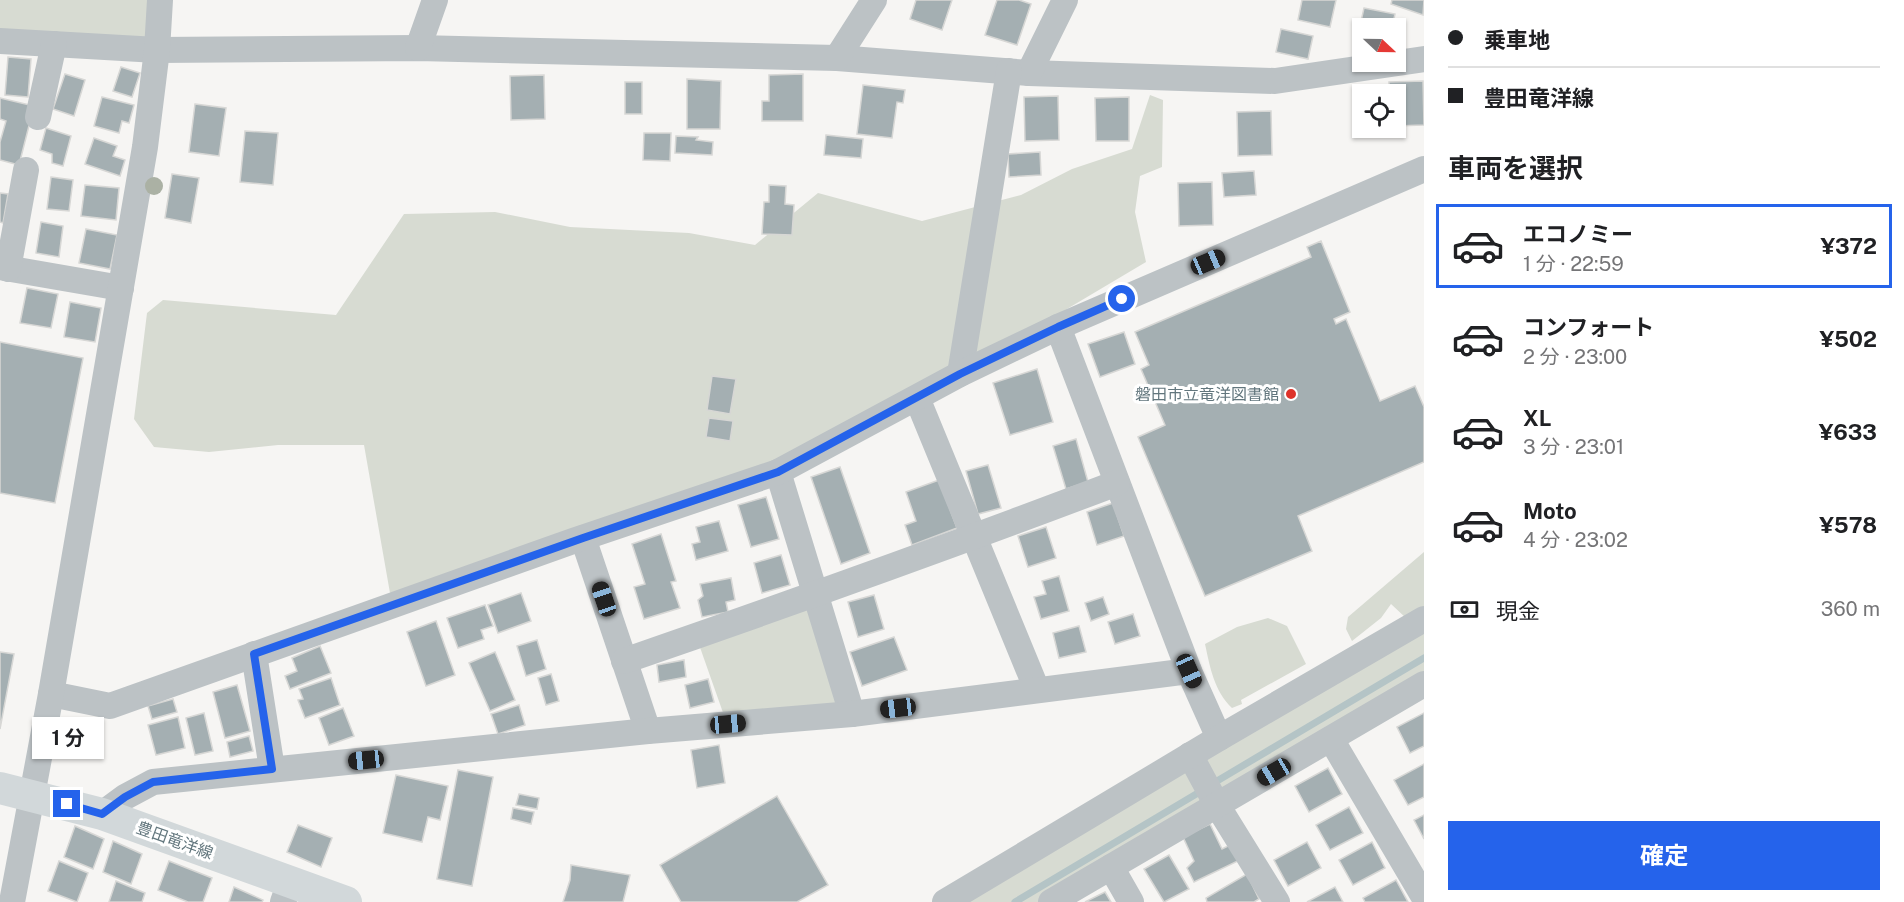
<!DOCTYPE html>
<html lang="ja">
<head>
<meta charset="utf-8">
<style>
  :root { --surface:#fff; --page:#f6f6f6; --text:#202124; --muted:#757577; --line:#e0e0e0; --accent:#2563eb }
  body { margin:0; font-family:"Public Sans","Noto Sans JP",sans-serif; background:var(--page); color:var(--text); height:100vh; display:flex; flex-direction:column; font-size:22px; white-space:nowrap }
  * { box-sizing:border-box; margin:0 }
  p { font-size:20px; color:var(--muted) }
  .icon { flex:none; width:33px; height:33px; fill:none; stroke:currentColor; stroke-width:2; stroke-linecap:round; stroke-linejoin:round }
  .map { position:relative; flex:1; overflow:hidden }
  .details { display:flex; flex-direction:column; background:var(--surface); width:480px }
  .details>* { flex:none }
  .guide { display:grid; align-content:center; height:132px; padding:0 24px; background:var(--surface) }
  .needle { width:39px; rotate:112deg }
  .fabs { position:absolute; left:1352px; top:18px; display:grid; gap:12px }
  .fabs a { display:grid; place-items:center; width:54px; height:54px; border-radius:0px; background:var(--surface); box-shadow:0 2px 4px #0004; font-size:30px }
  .end { position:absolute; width:27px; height:27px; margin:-14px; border:8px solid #2563eb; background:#fff; box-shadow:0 0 0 3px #fff }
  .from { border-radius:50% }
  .bubble { position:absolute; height:42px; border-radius:0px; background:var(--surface); box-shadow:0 2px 4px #0004; font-size:20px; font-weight:700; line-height:42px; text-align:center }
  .car { position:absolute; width:18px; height:36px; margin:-18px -9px; border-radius:8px; box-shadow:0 0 4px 2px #0007; background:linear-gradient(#222 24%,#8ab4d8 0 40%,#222 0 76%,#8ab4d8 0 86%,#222 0) }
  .guide b { display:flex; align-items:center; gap:21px; height:57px; font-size:22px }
  .guide b+b { border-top:2px solid var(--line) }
  .guide i { width:15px; height:15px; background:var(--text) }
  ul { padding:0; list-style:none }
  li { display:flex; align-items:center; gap:18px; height:84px; margin:0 12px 9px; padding:0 12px; border:3px solid transparent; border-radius:0px }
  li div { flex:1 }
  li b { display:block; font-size:22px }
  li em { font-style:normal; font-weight:700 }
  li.active { border-color:var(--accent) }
  li>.icon { width:54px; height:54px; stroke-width:1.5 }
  h2 { padding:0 24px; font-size:27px; line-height:72px }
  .pay { display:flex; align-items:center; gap:15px; height:66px; padding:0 24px; font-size:22px }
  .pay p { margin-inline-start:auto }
  .button { display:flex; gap:12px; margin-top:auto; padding:12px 24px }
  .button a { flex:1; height:69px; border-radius:0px; background:var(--accent); color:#fff; font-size:24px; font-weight:700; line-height:69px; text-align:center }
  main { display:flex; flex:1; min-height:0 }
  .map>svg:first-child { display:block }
  .green { fill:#d7dbd2 }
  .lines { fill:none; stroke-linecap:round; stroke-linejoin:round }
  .stream { stroke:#b4c4c6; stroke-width:7 }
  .building { fill:#a4afb2; stroke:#d7d7d5; stroke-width:1.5 }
  .minor { stroke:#bcc2c5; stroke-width:26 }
  .major { stroke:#d2d8da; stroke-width:32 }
  .tree { fill:#abb1a4 }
  .route { stroke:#2563eb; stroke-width:8 }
  .poi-dot { fill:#de332a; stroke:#fff; stroke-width:2 }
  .labels { text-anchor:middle; stroke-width:6; stroke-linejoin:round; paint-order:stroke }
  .poi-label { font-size:16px; fill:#62767d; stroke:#fff; text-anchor:end }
  .street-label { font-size:16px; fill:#62767d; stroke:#fff }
</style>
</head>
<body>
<main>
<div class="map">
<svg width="1424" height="902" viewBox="0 0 1424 902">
  <rect width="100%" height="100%" fill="#f6f5f3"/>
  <g class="green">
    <polygon points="0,0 160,0 157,50 0,41"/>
    <polygon points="1150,95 1163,100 1162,167 1140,176 1135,212 1146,262 917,398 778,472 390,593 364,445 278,445 209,452 154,447 134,419 147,313 163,300 336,315 404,214 495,212 570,227 689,233 755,245 818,193 922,221 1021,195 1072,169 1132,149"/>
    <polygon points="1424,552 1424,606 1406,618 1391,604 1381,618 1352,641 1346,629 1348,617"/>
    <polygon points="818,603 852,714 727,724 696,636"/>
    <path d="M1268,618L1287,626L1306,664L1241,700L1242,704L1232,708C1214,691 1210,667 1205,644L1237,627Z"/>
    <polygon points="1424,619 1424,685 1051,902 959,902"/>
  </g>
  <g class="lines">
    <g class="stream">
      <polyline points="1212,784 1424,658"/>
      <polyline points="1015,902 1203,790"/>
    </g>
  </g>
  <g class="building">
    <polygon points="916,0 952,0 942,30 910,19"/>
    <polygon points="997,0 1019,0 1031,4 1017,45 985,35"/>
    <polygon points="1302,0 1336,0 1330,27 1298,20"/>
    <polygon points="1392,0 1424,0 1423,15 1391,4"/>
    <polygon points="1364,8 1395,14 1392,28 1362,28 1362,31 1359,30"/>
    <polygon points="1281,29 1313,36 1308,59 1276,52"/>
    <polygon points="8,57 31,59 28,97 5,95"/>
    <polygon points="121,67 140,73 132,97 113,91"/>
    <polygon points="65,74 85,80 74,116 53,109"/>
    <polygon points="803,74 803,121 762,121 762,101 769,101 769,75"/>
    <polygon points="544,75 545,119 511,120 510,76"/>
    <polygon points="687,79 721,81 720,129 687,129"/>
    <polygon points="1423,81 1424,125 1395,126 1395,94 1389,94 1389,82"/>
    <rect x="625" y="82" width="17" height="32"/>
    <polygon points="863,85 905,90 903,103 897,102 892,138 857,134"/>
    <polygon points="1058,96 1059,140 1025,141 1024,97"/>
    <polygon points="102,97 134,105 129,123 122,121 119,133 94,126"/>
    <polygon points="1129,97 1129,141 1096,141 1095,98"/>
    <polygon points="0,98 34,106 19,165 0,160 0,142 6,121 0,119"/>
    <polygon points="195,104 226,108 219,156 189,152"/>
    <polygon points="1271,111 1272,155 1238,156 1237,112"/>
    <polygon points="46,128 71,136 63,166 52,163 52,154 40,150"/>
    <polygon points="245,131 278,133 273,185 240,182"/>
    <polygon points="644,133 671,133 670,161 643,160"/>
    <polygon points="826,135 863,139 861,158 824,155"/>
    <polygon points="676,136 698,137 696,140 713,142 712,155 675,153"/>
    <polygon points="94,138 117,146 113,156 125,160 120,176 85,164"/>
    <polygon points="1040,152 1041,175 1009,177 1008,154"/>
    <polygon points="1254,171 1256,195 1224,197 1222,173"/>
    <polygon points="172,174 199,178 191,223 165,218"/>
    <polygon points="51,177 73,180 69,211 47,209"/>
    <polygon points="1212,182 1213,225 1179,226 1178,183"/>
    <polygon points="85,185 119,188 116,220 81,216"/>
    <polygon points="769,185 786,186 785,204 794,205 792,235 762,234 764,202 769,202"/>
    <polygon points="0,193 8,194 3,223 0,222"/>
    <polygon points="41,222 63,226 59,257 36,253"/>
    <polygon points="86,229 117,235 110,269 79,263"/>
    <polygon points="1321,241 1350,312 1334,319 1336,324 1346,319 1380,401 1415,386 1424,407 1424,462 1298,516 1312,551 1205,596 1138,437 1165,425 1141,369 1149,365 1135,332 1311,257 1307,247"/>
    <polygon points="27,288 58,294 51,328 20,323"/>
    <polygon points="70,302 101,308 95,342 64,337"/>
    <polygon points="1124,332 1135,364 1100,377 1088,344"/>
    <polygon points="0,342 83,358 55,503 0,493"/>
    <polygon points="1037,369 1053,422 1010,435 993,383"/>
    <polygon points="712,376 736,379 730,414 707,410"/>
    <polygon points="709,418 733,421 730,441 706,437"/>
    <polygon points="1076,439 1088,482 1066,489 1053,446"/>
    <polygon points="988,465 1001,508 978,514 966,471"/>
    <polygon points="840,467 870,553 841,564 811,477"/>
    <polygon points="939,480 957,528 912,545 905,525 916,521 906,492"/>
    <polygon points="766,497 779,539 751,547 738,505"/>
    <polygon points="1113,503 1124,536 1097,545 1087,512"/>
    <polygon points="719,521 728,551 696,560 692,544 700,542 696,527"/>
    <polygon points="1046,527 1056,558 1028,567 1018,536"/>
    <polygon points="661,534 676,581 671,582 680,608 644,619 634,587 645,584 632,544"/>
    <polygon points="781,555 790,585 762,593 754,563"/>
    <polygon points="1059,576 1069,611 1041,619 1034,597 1046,594 1042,581"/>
    <polygon points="731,578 735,600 726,602 728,612 702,617 698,600 703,596 700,584"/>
    <polygon points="521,593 531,621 498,633 488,605"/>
    <polygon points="874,595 884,629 858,637 848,602"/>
    <polygon points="1103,597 1109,614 1091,621 1085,603"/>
    <polygon points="485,605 493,626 481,630 484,639 458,648 447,618"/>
    <polygon points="1133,614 1140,636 1115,644 1108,622"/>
    <polygon points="436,621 455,675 426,686 407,632"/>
    <polygon points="1079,626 1086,652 1059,658 1053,633"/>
    <polygon points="894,637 907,670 862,686 850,652"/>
    <polygon points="537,640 546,669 526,676 517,646"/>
    <polygon points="320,646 331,673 290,689 285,676 297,671 292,658"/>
    <polygon points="0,652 14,654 0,729"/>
    <polygon points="495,652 515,700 490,711 469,663"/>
    <polygon points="684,660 686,677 659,682 657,665"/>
    <polygon points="551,674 559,701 546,705 538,678"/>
    <polygon points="331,678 340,705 305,718 298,700 303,699 299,689"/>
    <polygon points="708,679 714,702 690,708 685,685"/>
    <polygon points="237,685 250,731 225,738 213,692"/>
    <polygon points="173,699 177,712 152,719 148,706"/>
    <polygon points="519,705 525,725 498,734 491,714"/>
    <polygon points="343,708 354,736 329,745 319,718"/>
    <polygon points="204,713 213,751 195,755 186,718"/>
    <polygon points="1424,713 1424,746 1410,753 1397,727"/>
    <polygon points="178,717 185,748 156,755 148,725"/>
    <polygon points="249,736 253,751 230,757 227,742"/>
    <polygon points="719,745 725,783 697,788 691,750"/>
    <polygon points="1424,764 1424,797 1408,805 1394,780"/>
    <polygon points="1328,768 1342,794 1309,812 1295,786"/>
    <polygon points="458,770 493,777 472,886 437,879"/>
    <polygon points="396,775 448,786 440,820 428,817 422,842 383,833"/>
    <polygon points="519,794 539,798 537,809 516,805"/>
    <polygon points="777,796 828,885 797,902 681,902 660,865"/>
    <polygon points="1349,807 1363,833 1330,850 1316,825"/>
    <polygon points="513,808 534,812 531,824 511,819"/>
    <polygon points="1424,815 1424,839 1414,820"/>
    <polygon points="1210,824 1222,849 1234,843 1242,859 1194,882 1187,868 1194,861 1183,837"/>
    <polygon points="298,825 332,838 321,867 287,852"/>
    <polygon points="75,826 104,839 93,869 64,857"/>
    <polygon points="113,841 142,854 131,884 103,872"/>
    <polygon points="1307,842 1321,868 1288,886 1274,860"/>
    <polygon points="1372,842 1385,868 1353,885 1339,860"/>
    <polygon points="1169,855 1189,889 1164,902 1144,869"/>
    <polygon points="59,861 88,873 77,902 48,891"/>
    <polygon points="169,861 212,878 203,902 188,902 158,890"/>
    <polygon points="571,865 630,875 623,902 563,902 570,880"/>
    <polygon points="1247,874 1259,899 1254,902 1207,902 1206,898"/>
    <polygon points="1396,880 1408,902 1365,902 1363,898"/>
    <polygon points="116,881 145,893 142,902 109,902"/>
    <polygon points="234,887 263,900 262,902 229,902"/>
    <polygon points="1335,887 1343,902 1307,902"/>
    <polygon points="1105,892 1111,902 1085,902"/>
  </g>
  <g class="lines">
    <g class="minor">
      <polyline points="0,41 157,50 418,48 837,58 1029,73 1275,81 1424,59"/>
      <polyline points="418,48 435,0"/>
      <polyline points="837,58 874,0"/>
      <polyline points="1029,73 1065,0"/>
      <polyline points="38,117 54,44"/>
      <polyline points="0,267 121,288"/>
      <polyline points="8,269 26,170"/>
      <polyline points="1058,327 1189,671 1219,738"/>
      <polyline points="960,374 1009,71"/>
      <polyline points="917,398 1037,690"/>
      <polyline points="778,472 852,714"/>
      <polyline points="583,538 648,731"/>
      <polyline points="254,654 272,769"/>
      <path d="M624,661C789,604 954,545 1117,483"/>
      <polyline points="51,694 110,706 573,541 778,472 960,374 1058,327 1424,169"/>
      <polyline points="1331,739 1424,897"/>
      <polyline points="1190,755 1217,805 1277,902"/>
      <polyline points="102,814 125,797 153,782 648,731 852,714 1189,671"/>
      <polyline points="1111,867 1131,902"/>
      <polyline points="12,902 51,694 145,147 157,50 160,0"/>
      <polyline points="283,902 290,882"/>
      <polyline points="945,902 1219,738 1424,619"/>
      <polyline points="1051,902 1424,684"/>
    </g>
    <polyline class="major" points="0,788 102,814 346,902"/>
  </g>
  <circle class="tree" cx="154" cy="186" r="9"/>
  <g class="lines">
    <polyline class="route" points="67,804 102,814 125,797 153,782 272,769 254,654 583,538 778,472 960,374 1058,327 1122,299"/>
  </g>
  <circle class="poi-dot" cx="1291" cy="394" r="6"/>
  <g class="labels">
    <g class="poi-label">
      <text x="1279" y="400">磐田市立竜洋図書館</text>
    </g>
    <g class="street-label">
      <text transform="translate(175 840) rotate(20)" y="6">豊田竜洋線</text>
    </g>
  </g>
</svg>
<div class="fabs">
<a><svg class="needle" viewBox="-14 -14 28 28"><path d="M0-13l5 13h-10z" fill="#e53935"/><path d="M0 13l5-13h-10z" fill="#757577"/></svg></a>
<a><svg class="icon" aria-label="locate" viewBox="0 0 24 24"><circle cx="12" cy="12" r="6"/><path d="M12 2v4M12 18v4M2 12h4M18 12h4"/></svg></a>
</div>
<i class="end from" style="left:1122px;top:299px"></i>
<i class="end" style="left:67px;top:804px"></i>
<div class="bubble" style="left:32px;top:717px;width:72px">1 分</div>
<i class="car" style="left:1208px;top:262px;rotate:67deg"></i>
<i class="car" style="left:604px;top:599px;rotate:341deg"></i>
<i class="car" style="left:1189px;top:671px;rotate:156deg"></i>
<i class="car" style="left:898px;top:708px;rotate:263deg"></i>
<i class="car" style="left:728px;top:724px;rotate:85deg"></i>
<i class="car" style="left:366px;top:760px;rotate:264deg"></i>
<i class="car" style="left:1274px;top:772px;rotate:240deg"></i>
</div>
<section class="details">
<div class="guide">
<b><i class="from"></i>乗車地</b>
<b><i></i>豊田竜洋線</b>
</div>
<h2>車両を選択</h2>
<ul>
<li class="active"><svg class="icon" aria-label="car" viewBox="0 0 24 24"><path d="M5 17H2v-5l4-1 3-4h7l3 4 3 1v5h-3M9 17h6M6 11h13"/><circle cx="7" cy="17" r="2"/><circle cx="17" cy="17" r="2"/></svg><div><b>エコノミー</b><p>1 分 · 22:59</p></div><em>¥372</em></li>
<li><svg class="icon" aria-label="car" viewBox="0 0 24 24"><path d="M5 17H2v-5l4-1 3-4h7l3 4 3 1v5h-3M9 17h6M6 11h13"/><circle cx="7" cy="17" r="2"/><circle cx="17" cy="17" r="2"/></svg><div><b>コンフォート</b><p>2 分 · 23:00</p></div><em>¥502</em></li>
<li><svg class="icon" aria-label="car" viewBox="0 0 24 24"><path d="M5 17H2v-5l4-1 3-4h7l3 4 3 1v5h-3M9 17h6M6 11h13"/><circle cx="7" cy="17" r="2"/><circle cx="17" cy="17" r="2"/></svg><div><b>XL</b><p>3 分 · 23:01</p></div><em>¥633</em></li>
<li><svg class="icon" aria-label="car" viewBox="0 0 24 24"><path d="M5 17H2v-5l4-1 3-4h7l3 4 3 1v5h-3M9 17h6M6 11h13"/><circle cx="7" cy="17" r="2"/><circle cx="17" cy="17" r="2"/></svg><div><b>Moto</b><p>4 分 · 23:02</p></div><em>¥578</em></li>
</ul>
<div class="pay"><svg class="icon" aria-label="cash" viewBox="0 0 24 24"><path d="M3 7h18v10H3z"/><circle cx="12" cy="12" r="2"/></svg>現金<p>360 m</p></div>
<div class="button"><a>確定</a></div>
</section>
</main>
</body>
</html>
